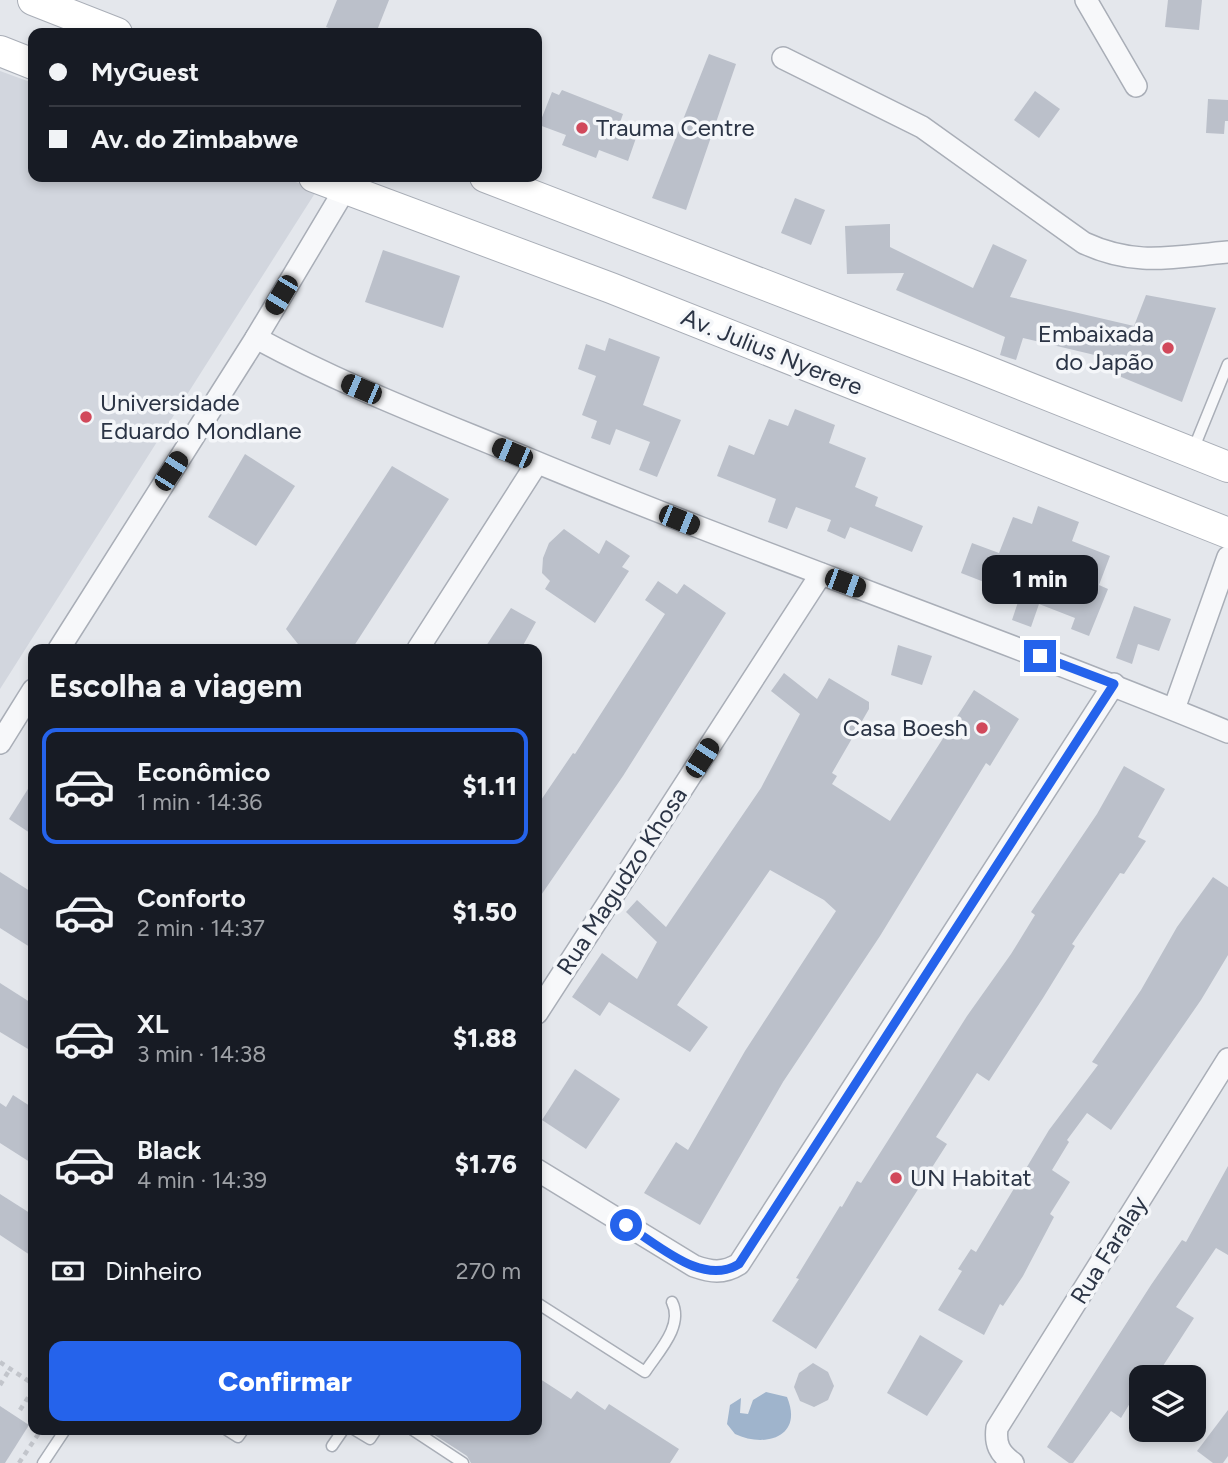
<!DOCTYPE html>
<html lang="pt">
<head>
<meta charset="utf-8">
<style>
  :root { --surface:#171b24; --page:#20242c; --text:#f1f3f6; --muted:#9ea1a6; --line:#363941; --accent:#2563eb }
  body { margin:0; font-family:Figtree,sans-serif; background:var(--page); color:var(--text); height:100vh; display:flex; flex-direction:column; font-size:26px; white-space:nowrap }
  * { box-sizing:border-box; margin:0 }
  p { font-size:23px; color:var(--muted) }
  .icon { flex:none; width:38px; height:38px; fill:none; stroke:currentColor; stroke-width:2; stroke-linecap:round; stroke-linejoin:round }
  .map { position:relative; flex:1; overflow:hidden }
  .drawer { position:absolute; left:28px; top:644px; width:514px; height:791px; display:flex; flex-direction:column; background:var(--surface); border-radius:14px; box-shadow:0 4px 10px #0003 }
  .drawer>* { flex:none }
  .hud { position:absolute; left:28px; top:28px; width:514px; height:154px; border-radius:14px; box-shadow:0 4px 10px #0003; display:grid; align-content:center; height:154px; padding:0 21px; background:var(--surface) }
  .controls { position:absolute; left:1129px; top:1365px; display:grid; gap:14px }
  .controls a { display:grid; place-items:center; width:77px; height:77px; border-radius:14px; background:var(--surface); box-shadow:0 4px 10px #0003; font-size:35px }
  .end { position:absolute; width:32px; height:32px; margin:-16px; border:9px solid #2563eb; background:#fff; box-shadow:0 0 0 4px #fff }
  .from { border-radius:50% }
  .bubble { position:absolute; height:49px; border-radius:14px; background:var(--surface); box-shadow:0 4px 10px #0003; font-size:23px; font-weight:800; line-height:49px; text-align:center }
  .car { position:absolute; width:21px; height:42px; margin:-21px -10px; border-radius:9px; box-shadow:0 0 5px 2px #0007; background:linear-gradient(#222 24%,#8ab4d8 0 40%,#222 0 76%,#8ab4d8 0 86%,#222 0) }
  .hud b { display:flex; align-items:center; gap:24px; height:66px; font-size:26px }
  .hud b+b { border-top:2px solid var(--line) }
  .hud i { width:18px; height:18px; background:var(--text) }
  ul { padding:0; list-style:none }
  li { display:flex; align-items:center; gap:21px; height:116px; margin:0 14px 10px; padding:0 7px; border:4px solid transparent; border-radius:14px }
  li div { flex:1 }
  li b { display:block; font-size:26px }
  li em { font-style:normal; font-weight:800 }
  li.current { border-color:var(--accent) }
  li>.icon { width:63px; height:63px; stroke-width:1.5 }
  h2 { padding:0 21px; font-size:32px; line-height:84px }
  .pay { display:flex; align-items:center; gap:18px; height:77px; padding:0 21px; font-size:26px }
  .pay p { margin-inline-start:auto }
  .button { display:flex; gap:14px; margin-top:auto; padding:14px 21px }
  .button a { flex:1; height:80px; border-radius:14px; background:var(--accent); color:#fff; font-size:28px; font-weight:800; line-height:80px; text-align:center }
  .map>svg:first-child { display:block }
  .built { fill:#d2d6de }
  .water { fill:#9fb4cc }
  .building { fill:#bbc0ca }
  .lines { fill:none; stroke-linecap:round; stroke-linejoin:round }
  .service-casing { stroke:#a9aeb7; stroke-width:13 }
  .minor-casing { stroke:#a9aeb7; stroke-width:24 }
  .secondary-casing { stroke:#a9aeb7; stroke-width:32 }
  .path { stroke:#c2c5cb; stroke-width:4.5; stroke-dasharray:5 5; stroke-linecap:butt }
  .service { stroke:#f7f8fa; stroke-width:10 }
  .minor { stroke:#f7f8fa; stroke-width:21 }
  .secondary { stroke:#fff; stroke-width:30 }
  .route { stroke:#2563eb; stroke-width:9 }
  .poi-dot { fill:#d1495b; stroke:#f4f6f9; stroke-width:2.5 }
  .labels { text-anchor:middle; stroke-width:7; stroke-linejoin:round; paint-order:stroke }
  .poi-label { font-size:24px; fill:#2b3445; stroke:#f4f6f9; text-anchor:start }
  .street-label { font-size:24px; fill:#2b3445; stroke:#f4f6f9 }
</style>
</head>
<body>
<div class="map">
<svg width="1228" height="1463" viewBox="0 0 1228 1463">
  <rect width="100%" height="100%" fill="#e4e7ec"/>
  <polygon class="built" points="0,71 33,83 33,177 282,177 317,190 0,689"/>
  <path class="water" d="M766,1392L787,1397C804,1438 764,1448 735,1434L727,1424L730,1405L741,1398L740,1413L748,1414L753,1400Z"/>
  <g class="building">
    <polygon points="337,0 389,0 376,33 342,33 326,27"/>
    <polygon points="1168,0 1202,0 1199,30 1165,27"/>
    <polygon points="709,54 736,64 686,210 652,198"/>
    <polygon points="562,90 623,114 617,131 636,138 628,161 599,150 596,158 562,145 566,135 539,125 552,92 559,95"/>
    <polygon points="1035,91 1060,109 1039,138 1014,120"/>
    <polygon points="1208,99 1228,100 1228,121 1225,121 1224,134 1206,133"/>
    <polygon points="795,198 825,210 811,245 781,233"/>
    <polygon points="890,224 890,247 973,288 993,244 1027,260 1010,297 1134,326 1146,295 1216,308 1182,402 1114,374 1120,361 1023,338 1016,360 1000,355 1005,337 896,290 904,273 847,274 845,226"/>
    <polygon points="383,250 460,276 443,328 365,302"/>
    <polygon points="609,338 660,357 643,405 681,420 657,477 639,470 650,442 616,429 610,445 591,438 597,421 582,415 596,376 578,369 586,344 605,351"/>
    <polygon points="795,409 835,425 829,443 866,458 855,487 878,497 875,506 923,526 912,552 850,527 845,539 827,531 831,520 796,507 787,529 768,522 776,499 717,476 729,445 754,455 769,419 788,426"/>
    <polygon points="245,454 295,486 256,546 208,517"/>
    <polygon points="392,466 449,499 352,649 302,649 286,629"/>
    <polygon points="1038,506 1079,522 1072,541 1110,556 1099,585 1108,589 1089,636 1071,629 1075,618 1039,604 1031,627 1012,620 1020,596 961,573 972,543 999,553 1013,517 1032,524"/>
    <polygon points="564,529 599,554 606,540 630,556 622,567 629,571 595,623 545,589 550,581 542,573 543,558 549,543"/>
    <polygon points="658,581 677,594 684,584 726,613 623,776 537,901 537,806 573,753 575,754 665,614 645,600"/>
    <polygon points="1134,606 1171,619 1159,651 1138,644 1132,664 1116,658"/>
    <polygon points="511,608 536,622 521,649 484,649"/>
    <polygon points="898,645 932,656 922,685 891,675"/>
    <polygon points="784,673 817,699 829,678 869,702 869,709 832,773 837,776 832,784 890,821 974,690 1019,719 990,766 986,763 880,936 783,1082 700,1225 644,1193 676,1142 688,1150 745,1051 836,911 824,900 770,870 677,1005 708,1027 690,1052 609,1002 600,1016 572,997 602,953 637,979 657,942 626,912 637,900 666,927 761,788 800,714 771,691"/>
    <polygon points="1124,766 1165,789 1138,837 1146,841 1124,874 1120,873 1072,944 1075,946 1043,998 989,1081 977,1073 936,1137 947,1144 816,1349 772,1321 799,1279 796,1278 840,1206 842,1207 857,1181 861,1183 967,1016 1011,954 1035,915 1031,912 1097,814"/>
    <polygon points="33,781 33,835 9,819"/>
    <polygon points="0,872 33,893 33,949 0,928"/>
    <polygon points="1213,877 1228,887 1228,955 1201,1000 1111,1130 1087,1113 1067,1140 1069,1142 1052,1170 1070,1182 1050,1214 1054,1217 1023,1276 1003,1306 1000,1304 984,1335 938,1310 962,1271 958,1269 971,1249 976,1252 1049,1130 1098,1065 1092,1062 1141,990 1177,927"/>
    <polygon points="0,983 33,1004 33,1052 0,1032"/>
    <polygon points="575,1069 620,1099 586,1149 542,1120"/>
    <polygon points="13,1095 33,1108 33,1164 0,1143 0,1103 6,1107"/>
    <polygon points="1228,1166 1228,1255 1216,1248 1176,1307 1194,1318 1161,1369 1155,1365 1147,1377 1141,1377 1141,1385 1121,1418 1111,1411 1073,1463 1069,1463 1047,1447 1151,1285 1182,1240 1186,1242"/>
    <polygon points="0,1194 33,1215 33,1257 0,1235"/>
    <polygon points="920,1335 963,1361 927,1416 887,1393"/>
    <polygon points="813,1363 828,1372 834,1386 828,1400 814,1407 800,1401 794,1387 799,1373"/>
    <polygon points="537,1377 571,1399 577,1391 605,1410 609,1404 679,1449 670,1463 471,1463 467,1456 427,1430 537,1430"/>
    <polygon points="0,1406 29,1425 5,1463 0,1463"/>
    <polygon points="1228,1410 1228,1456 1223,1463 1213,1463 1197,1451"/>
  </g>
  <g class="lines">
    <defs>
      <g id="service">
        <polyline points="1193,450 1228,364"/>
        <path d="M537,1303L645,1372C658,1352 684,1326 672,1302"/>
        <polyline points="227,1430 238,1437 243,1430"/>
        <polyline points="355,1430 370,1439 376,1430"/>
        <polyline points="413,1430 463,1463"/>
        <polyline points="332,1446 343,1430"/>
        <polyline points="43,1463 65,1430"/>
      </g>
      <g id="minor">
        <polyline points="1086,0 1136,86"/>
        <path d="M783,58L922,127L1084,243C1136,267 1172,257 1228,252"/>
        <path d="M256,338C337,382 422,415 507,450C745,550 990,633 1228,732"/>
        <polyline points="59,649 256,338 351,179"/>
        <polyline points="418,649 537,463"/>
        <polyline points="1174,709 1228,557"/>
        <polyline points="0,743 33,690"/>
        <polyline points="537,1013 821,574"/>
        <path d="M537,1170L694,1266C711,1272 723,1274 739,1264L1114,684"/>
        <path d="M1013,1463C999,1453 995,1444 997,1428L1228,1059"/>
      </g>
      <g id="secondary">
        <polyline points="33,0 117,33"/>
        <polyline points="0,51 33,64"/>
        <polyline points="314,177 611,288 1228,533"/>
        <polyline points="485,177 972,365 1228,467"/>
      </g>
    </defs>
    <use href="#service" class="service-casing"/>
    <use href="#minor" class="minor-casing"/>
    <use href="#secondary" class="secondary-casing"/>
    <g class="path">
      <polyline points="0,1362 33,1384"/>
      <polyline points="0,1385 10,1369"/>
      <polyline points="20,1410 33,1390"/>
      <polyline points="19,1463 41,1430"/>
    </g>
    <use href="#service" class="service"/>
    <use href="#minor" class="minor"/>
    <use href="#secondary" class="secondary"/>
  </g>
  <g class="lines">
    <path class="route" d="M626,1225C658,1244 702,1287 739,1264L1114,684L1040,656"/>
  </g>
  <g class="poi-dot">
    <circle cx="582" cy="128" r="7"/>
    <circle cx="1168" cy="348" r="7"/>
    <circle cx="86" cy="417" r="7"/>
    <circle cx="982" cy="728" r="7"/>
    <circle cx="896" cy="1178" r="7"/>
  </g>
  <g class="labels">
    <g class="poi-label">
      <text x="596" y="136">Trauma Centre</text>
      <text x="1154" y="342" text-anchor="end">Embaixada<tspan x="1154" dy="28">do Japão</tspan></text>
      <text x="100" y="411">Universidade<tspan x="100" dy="28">Eduardo Mondlane</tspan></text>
      <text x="968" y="736" text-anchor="end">Casa Boesh</text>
      <text x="910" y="1186">UN Habitat</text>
    </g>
    <g class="street-label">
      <text transform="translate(772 352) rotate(22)" y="8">Av. Julius Nyerere</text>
      <text transform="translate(622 881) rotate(-57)" y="8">Rua Magudzo Khosa</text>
      <text transform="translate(1109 1250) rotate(-58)" y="8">Rua Faralay</text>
    </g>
  </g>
</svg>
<div class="controls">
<a><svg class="icon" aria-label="layers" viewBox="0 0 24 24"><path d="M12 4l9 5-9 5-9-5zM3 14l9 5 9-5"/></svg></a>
</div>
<i class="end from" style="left:626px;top:1225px"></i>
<i class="end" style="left:1040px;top:656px"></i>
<div class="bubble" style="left:982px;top:555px;width:116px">1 min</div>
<i class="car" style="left:281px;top:295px;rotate:211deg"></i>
<i class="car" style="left:361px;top:389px;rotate:293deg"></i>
<i class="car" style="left:512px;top:453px;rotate:293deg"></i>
<i class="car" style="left:171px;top:471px;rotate:33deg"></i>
<i class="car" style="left:679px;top:520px;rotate:112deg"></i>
<i class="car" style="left:845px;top:583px;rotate:110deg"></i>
<i class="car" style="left:702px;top:758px;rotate:33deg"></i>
<div class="hud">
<b><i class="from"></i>MyGuest</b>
<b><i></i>Av. do Zimbabwe</b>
</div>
<section class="drawer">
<h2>Escolha a viagem</h2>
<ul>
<li class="current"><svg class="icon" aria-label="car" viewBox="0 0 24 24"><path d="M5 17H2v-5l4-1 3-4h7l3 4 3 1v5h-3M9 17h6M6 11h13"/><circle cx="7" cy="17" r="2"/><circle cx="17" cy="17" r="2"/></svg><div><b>Econômico</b><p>1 min · 14:36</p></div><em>$1.11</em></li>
<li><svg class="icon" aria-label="car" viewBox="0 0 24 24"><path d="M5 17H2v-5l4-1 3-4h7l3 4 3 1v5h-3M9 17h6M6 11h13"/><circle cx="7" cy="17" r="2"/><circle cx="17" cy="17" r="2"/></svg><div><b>Conforto</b><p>2 min · 14:37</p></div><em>$1.50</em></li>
<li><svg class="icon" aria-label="car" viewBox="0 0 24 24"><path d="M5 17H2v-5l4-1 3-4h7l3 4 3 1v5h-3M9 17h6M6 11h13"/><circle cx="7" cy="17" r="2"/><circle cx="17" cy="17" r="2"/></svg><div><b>XL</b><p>3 min · 14:38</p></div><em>$1.88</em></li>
<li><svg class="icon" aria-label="car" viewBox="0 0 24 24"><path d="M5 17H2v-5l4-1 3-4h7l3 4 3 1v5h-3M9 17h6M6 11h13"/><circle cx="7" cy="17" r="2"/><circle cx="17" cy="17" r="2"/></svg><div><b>Black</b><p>4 min · 14:39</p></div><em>$1.76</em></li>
</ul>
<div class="pay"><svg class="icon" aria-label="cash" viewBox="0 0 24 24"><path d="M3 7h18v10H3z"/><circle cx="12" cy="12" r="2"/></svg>Dinheiro<p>270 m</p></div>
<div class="button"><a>Confirmar</a></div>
</section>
</div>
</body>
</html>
